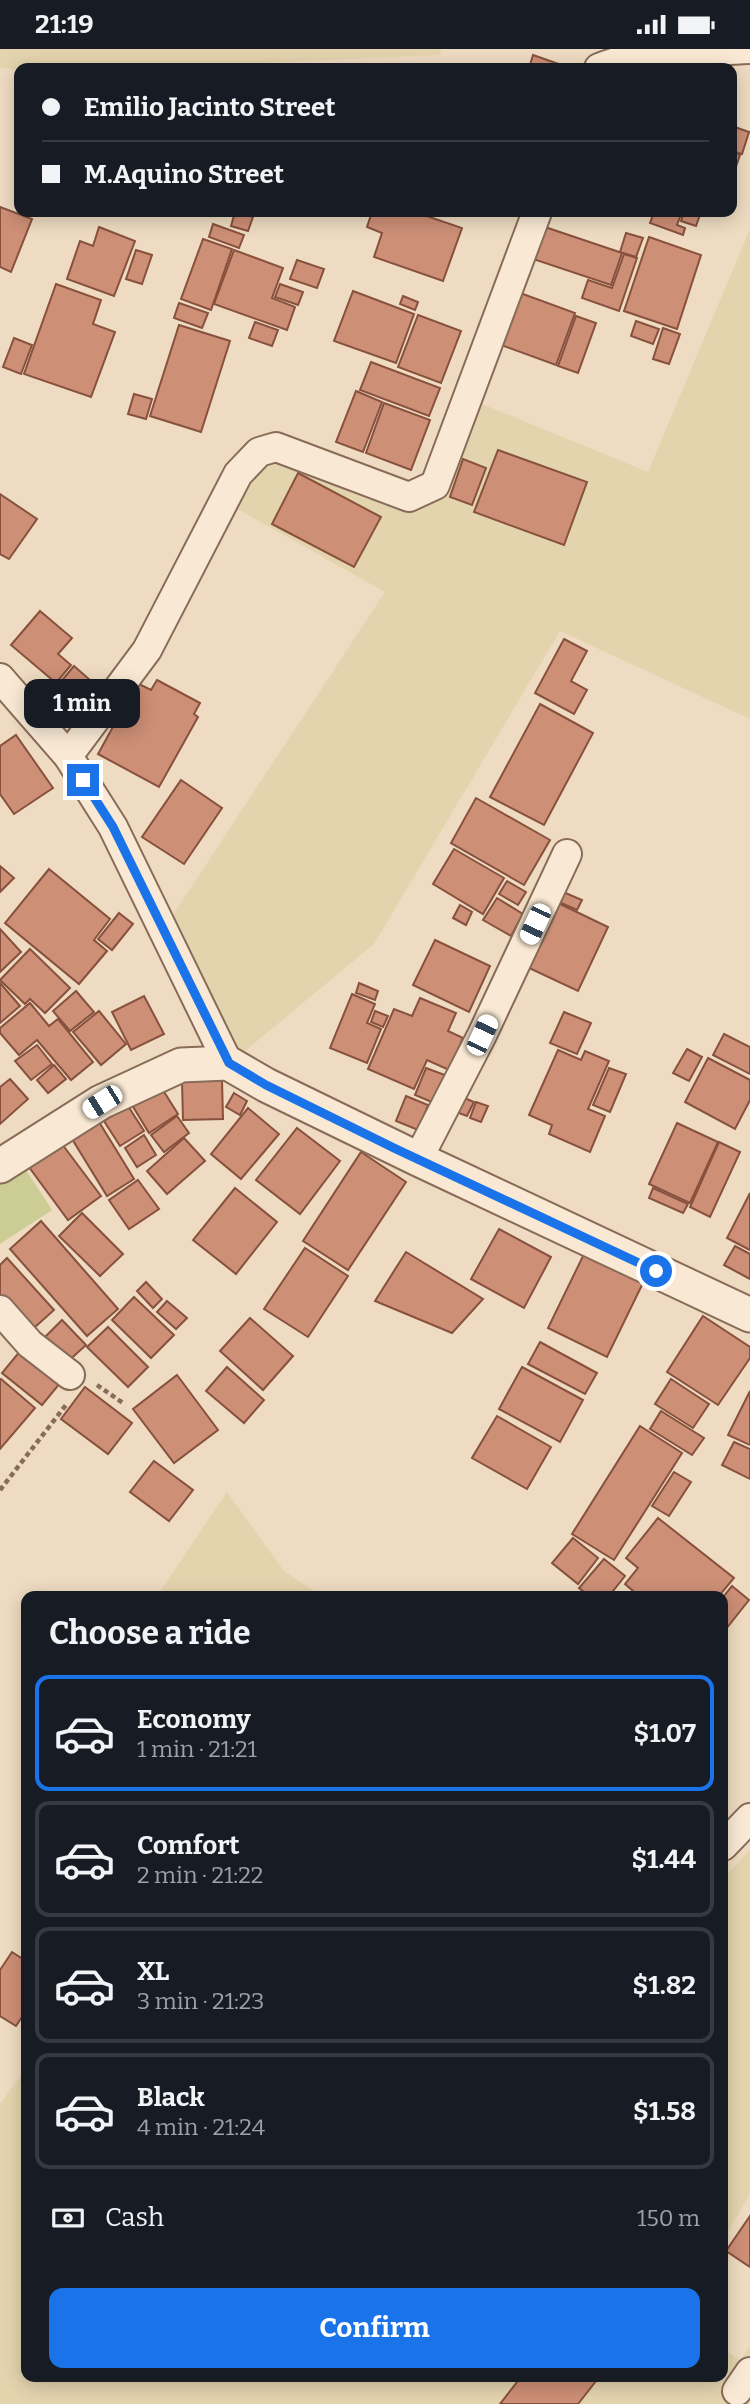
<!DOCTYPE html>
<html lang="en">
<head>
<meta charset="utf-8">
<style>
  :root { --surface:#171b24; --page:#20242c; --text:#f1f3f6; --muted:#9ea1a6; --line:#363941; --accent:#1a73e8 }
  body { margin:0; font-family:Bitter,serif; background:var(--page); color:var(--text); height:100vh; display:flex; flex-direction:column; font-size:26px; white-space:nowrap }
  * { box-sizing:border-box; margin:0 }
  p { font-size:23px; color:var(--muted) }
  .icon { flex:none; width:38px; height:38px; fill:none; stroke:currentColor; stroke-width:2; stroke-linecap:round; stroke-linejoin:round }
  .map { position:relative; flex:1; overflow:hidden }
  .panel { position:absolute; left:21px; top:1542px; width:707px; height:791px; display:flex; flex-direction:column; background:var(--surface); border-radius:14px; box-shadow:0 4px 18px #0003 }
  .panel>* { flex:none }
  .top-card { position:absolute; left:14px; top:14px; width:723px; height:154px; border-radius:14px; box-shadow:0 4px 18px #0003; display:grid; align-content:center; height:154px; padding:0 28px; background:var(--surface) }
  .end { position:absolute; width:32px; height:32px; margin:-16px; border:9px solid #1a73e8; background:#fff; box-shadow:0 0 0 4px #fff }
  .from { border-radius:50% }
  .bubble { position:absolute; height:49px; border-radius:14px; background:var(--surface); box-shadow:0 4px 18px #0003; font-size:23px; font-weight:700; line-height:49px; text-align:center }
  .car { position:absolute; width:21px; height:42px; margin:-21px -10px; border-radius:9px; box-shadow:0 0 5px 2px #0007; background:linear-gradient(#fff 24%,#345 0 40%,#fff 0 76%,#345 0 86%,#fff 0) }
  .top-card b { display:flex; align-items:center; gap:24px; height:66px; font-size:26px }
  .top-card b+b { border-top:2px solid var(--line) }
  .top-card i { width:18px; height:18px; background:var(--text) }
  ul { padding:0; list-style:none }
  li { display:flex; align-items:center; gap:21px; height:116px; margin:0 14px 10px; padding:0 14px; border:4px solid var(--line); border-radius:14px }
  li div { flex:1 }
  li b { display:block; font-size:26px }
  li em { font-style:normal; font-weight:700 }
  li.active { border-color:var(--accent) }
  li>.icon { width:63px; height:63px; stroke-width:1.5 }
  h2 { padding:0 28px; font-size:32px; line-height:84px }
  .pay { display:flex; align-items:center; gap:18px; height:77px; padding:0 28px; font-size:26px }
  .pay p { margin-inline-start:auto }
  .button { display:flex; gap:14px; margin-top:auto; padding:14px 28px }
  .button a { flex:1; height:80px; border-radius:14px; background:var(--accent); color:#fff; font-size:28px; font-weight:700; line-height:80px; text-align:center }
  .status { display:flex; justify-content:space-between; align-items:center; height:49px; padding:0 35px; background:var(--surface); direction:ltr }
  .status svg { height:19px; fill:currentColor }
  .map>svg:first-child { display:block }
  .farmland { fill:#e4d4ae }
  .green { fill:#cccc95 }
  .building { fill:#cd8f76; stroke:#87513e; stroke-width:2 }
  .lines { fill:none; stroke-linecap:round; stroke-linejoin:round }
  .minor-casing { stroke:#886b58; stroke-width:32 }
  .tertiary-casing { stroke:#886b58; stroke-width:37 }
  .path { stroke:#886b58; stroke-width:4.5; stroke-dasharray:5 3.5; stroke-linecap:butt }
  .minor { stroke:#f9e9d4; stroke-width:28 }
  .tertiary { stroke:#f9e9d4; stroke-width:33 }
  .route { stroke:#1a73e8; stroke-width:9 }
</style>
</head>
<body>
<div class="status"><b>21:19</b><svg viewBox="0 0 49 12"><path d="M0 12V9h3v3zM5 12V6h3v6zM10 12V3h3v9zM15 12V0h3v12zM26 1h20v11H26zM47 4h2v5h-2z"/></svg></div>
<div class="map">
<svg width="750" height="2355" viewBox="0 0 750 2355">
  <rect width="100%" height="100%" fill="#eedbc1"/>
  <g class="farmland">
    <polygon points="0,0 440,0 441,6 150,19 19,21 0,18"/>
    <polygon points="750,180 750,670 560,582 374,895 239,1007 169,872 385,543 232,457 245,428 273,407 409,455 470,350 648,423"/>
    <polygon points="227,1443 284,1522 321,1547 157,1547"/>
    <polygon points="750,1801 750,2145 723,2191 723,1830"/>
    <polygon points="26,2020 26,2328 723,2328 723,2300 740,2311 750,2297 750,2355 0,2355 0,2055"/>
  </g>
  <polygon class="green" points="20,1112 52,1161 0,1195 0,1125"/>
  <g class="building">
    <polygon points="533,6 570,19 529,19"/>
    <polygon points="732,77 749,83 742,105 732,102"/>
    <polygon points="732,103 740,106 732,129"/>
    <polygon points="0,158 32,170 11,223 0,218"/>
    <polygon points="235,163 253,168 248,182 231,177"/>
    <polygon points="372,163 415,163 462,179 443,232 374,208 382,184 367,178"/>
    <polygon points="654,163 682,163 677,176 685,179 683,186 650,174"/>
    <polygon points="684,163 701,163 696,177 681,172"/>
    <polygon points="213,175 244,186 239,199 209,188"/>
    <polygon points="99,178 135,192 114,247 67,230 80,192 93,197"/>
    <polygon points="545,178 622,204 611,236 533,210"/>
    <polygon points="626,184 643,189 636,208 620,203"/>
    <polygon points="649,188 701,206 677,280 624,262"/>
    <polygon points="203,190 232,200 211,261 181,250"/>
    <polygon points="136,201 152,206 142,235 126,230"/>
    <polygon points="234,201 283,219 272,249 295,258 287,281 214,255"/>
    <polygon points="624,205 637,209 619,262 582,249 588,231 612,239"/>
    <polygon points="297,211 324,220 317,239 290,230"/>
    <polygon points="56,235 101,251 93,275 115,283 91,348 24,325"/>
    <polygon points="280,235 303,243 298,256 275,248"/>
    <polygon points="512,241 575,264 556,316 493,293"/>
    <polygon points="353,242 414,265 396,314 334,292"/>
    <polygon points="403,247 418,253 415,261 400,255"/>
    <polygon points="179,254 208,264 202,279 174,269"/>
    <polygon points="418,266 461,282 441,334 398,318"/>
    <polygon points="576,267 596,274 578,324 558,317"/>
    <polygon points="636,272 659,280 653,295 631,287"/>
    <polygon points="255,273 278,281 272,297 249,289"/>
    <polygon points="179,276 230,292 201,383 150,367"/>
    <polygon points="663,279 680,285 669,315 653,310"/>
    <polygon points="14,289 32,296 21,325 3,318"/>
    <polygon points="371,313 440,339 429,367 360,341"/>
    <polygon points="356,342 382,353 363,403 336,393"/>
    <polygon points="134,345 152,350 146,370 128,365"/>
    <polygon points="384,354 430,371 411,421 366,404"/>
    <polygon points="498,401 587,433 564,496 474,463"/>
    <polygon points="463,410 486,419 472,456 450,448"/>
    <polygon points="298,424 381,468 354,518 272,475"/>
    <polygon points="0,445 37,470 9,510 0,505"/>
    <polygon points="40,562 72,589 58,605 71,616 56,634 11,596"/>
    <polygon points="564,590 587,602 571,632 587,641 574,665 535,644"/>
    <polygon points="74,617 90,631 74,650 58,636"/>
    <polygon points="157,631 200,654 194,665 198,668 159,738 98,705 137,634 151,641"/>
    <polygon points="540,655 593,684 544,776 490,748"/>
    <polygon points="16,686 53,739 14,765 0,745 0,697"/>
    <polygon points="181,731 222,759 184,815 142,788"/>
    <polygon points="476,749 550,791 524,836 451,794"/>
    <polygon points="454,800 504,829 483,865 433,835"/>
    <polygon points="0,817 14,829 0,843"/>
    <polygon points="49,820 110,870 94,891 107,902 79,935 5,874"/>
    <polygon points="507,832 526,843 518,856 499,845"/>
    <polygon points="563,843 582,851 577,861 559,853"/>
    <polygon points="497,849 523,865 511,887 483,871"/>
    <polygon points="558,854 608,878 578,942 527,918"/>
    <polygon points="460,856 472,863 466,876 453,869"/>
    <polygon points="119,864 133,875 112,901 98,890"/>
    <polygon points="0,880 21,903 0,923"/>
    <polygon points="435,891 490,917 469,963 413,936"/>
    <polygon points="30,900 70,939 45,964 30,950 25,955 0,931"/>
    <polygon points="0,934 20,957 0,974"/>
    <polygon points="359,934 378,942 375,951 356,944"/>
    <polygon points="76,942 94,963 70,982 53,962"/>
    <polygon points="352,945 375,955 367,974 381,980 367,1014 330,999"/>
    <polygon points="144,947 164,985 131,1001 112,963"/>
    <polygon points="420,949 456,964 448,982 463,989 449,1021 427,1011 414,1040 368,1020 394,960 412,967"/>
    <polygon points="30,954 49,977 58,970 93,1013 71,1031 37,991 19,1006 0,984 0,979"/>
    <polygon points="99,962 126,995 101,1016 73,983"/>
    <polygon points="375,962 388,967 383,978 371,973"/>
    <polygon points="564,963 591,974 577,1005 550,994"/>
    <polygon points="724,985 750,998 750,1025 713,1006"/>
    <polygon points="37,996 52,1015 31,1031 15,1012"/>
    <polygon points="687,1000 702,1008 689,1032 673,1024"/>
    <polygon points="558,1001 581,1011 585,1002 609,1012 588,1060 605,1067 590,1103 549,1085 552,1076 529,1066"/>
    <polygon points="708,1009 750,1031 750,1051 735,1080 685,1053"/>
    <polygon points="54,1016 66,1030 48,1044 37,1031"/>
    <polygon points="426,1019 445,1026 434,1054 415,1046"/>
    <polygon points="609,1019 626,1025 610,1063 593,1056"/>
    <polygon points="10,1030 28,1050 0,1075 0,1038"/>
    <polygon points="222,1031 223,1070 183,1071 182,1032"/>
    <polygon points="161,1038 178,1065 149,1084 132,1056"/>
    <polygon points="234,1044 247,1052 240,1066 226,1058"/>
    <polygon points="406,1047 428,1056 418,1081 396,1072"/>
    <polygon points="462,1048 474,1053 467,1067 456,1063"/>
    <polygon points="476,1053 488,1057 481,1073 470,1069"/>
    <polygon points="128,1057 144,1082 120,1097 104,1072"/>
    <polygon points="248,1059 279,1085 241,1130 211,1105"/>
    <polygon points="177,1067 189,1084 164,1103 151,1086"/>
    <polygon points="96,1068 134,1130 107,1147 69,1085"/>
    <polygon points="677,1074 718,1093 690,1154 649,1135"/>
    <polygon points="297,1079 340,1112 300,1165 256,1131"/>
    <polygon points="144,1086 156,1106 137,1118 125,1099"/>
    <polygon points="184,1089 205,1112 167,1145 147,1122"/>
    <polygon points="59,1091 101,1147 68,1171 26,1114"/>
    <polygon points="719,1093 740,1103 710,1168 690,1158"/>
    <polygon points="361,1103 406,1133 348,1221 303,1192"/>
    <polygon points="138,1131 159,1160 129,1180 109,1151"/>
    <polygon points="235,1139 277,1173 236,1225 193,1191"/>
    <polygon points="653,1139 688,1155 683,1164 649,1149"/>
    <polygon points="750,1144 750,1201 727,1189"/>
    <polygon points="82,1164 123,1205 100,1227 59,1187"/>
    <polygon points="41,1172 118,1260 87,1287 10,1200"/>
    <polygon points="499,1180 551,1208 524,1259 471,1230"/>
    <polygon points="735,1197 750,1205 750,1230 724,1216"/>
    <polygon points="305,1199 348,1227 308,1288 264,1260"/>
    <polygon points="406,1203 483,1250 452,1284 375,1252"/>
    <polygon points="584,1205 643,1234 607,1308 548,1279"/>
    <polygon points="7,1209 54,1261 25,1287 0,1258 0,1216"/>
    <polygon points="146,1233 162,1250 153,1259 137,1242"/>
    <polygon points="134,1248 174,1286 151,1309 112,1271"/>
    <polygon points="167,1252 187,1269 176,1280 157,1263"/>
    <polygon points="703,1267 750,1298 750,1309 718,1356 667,1323"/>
    <polygon points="250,1269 293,1307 263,1341 220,1302"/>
    <polygon points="62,1271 86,1296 65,1315 42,1291"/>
    <polygon points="108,1278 148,1318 128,1338 87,1298"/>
    <polygon points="540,1293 597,1324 585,1345 528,1315"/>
    <polygon points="21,1301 61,1333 42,1356 2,1324"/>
    <polygon points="227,1318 264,1351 244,1374 206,1342"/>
    <polygon points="522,1318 583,1351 560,1393 499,1360"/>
    <polygon points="177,1326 218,1381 174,1414 133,1360"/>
    <polygon points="1,1330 35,1359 0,1400 0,1331"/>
    <polygon points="671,1330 709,1355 693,1379 655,1355"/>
    <polygon points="85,1338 132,1374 108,1405 61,1370"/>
    <polygon points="750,1342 750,1396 728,1386"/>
    <polygon points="661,1362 704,1389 692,1406 650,1380"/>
    <polygon points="497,1367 551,1398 527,1440 472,1409"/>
    <polygon points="640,1377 682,1404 614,1511 572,1485"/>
    <polygon points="734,1393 750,1400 750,1430 722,1416"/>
    <polygon points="154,1412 193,1441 169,1472 130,1443"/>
    <polygon points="674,1423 691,1433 669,1467 652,1457"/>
    <polygon points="658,1469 734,1529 719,1547 639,1547 625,1535 638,1519 626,1509"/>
    <polygon points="573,1489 598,1509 578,1535 552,1514"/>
    <polygon points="604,1510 625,1527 609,1547 589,1547 579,1539"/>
    <polygon points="732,1537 749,1551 726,1580 723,1578 723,1548"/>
    <polygon points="12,1903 26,1912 26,1962 16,1977 0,1967 0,1921"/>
    <polygon points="750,2167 750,2218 726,2202"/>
    <polygon points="521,2328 590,2328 596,2332 578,2355 500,2355"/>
  </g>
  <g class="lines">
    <defs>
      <g id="minor">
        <path d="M599,19C645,0 700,3 750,0"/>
        <polyline points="0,629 68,707 113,778 228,1014"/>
        <polyline points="68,707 147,601 238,425 259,403 276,398 409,448 435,436 537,163"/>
        <polyline points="418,1110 482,986 567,805"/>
        <polyline points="0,1261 30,1295 70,1326"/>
        <polyline points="723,1797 750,1769"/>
        <polyline points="737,2342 750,2323"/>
      </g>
      <polyline id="tertiary" points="0,1117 101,1053 181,1016 228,1014 266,1036 418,1110 750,1266"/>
    </defs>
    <use href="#minor" class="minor-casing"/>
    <use href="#tertiary" class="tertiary-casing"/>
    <g class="path">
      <polyline points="97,1336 123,1354"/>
      <polyline points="0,1441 66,1356"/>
    </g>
    <use href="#minor" class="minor"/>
    <use href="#tertiary" class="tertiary"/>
  </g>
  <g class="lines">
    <polyline class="route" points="83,731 113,778 229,1014 266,1036 396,1100 656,1222"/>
  </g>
</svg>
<i class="end from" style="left:656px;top:1222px"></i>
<i class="end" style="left:83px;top:731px"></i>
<div class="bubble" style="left:24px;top:630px;width:116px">1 min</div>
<i class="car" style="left:535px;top:875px;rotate:205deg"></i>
<i class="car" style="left:482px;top:986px;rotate:25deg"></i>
<i class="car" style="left:102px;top:1053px;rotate:238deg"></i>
<div class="top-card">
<b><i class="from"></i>Emilio Jacinto Street</b>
<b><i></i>M.Aquino Street</b>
</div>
<section class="panel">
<h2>Choose a ride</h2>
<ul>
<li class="active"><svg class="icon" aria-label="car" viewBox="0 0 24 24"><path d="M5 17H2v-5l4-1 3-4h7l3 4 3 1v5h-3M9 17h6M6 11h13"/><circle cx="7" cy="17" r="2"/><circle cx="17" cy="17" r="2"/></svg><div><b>Economy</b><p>1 min · 21:21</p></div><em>$1.07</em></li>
<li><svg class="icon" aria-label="car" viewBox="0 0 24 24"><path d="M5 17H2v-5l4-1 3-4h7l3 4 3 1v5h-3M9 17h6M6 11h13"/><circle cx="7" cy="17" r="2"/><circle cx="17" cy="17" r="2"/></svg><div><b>Comfort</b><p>2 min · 21:22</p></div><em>$1.44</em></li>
<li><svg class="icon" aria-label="car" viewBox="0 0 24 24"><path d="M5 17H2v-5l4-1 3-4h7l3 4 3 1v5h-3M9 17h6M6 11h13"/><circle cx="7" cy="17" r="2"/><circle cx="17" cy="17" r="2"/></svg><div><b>XL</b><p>3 min · 21:23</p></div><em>$1.82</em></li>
<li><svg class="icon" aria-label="car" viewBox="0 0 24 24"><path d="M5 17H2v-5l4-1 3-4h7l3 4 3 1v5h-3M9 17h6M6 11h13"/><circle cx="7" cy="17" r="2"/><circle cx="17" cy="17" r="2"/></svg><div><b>Black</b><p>4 min · 21:24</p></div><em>$1.58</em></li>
</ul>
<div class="pay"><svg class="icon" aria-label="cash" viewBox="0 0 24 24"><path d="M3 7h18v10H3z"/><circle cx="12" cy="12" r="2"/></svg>Cash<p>150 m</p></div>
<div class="button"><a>Confirm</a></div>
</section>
</div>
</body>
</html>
